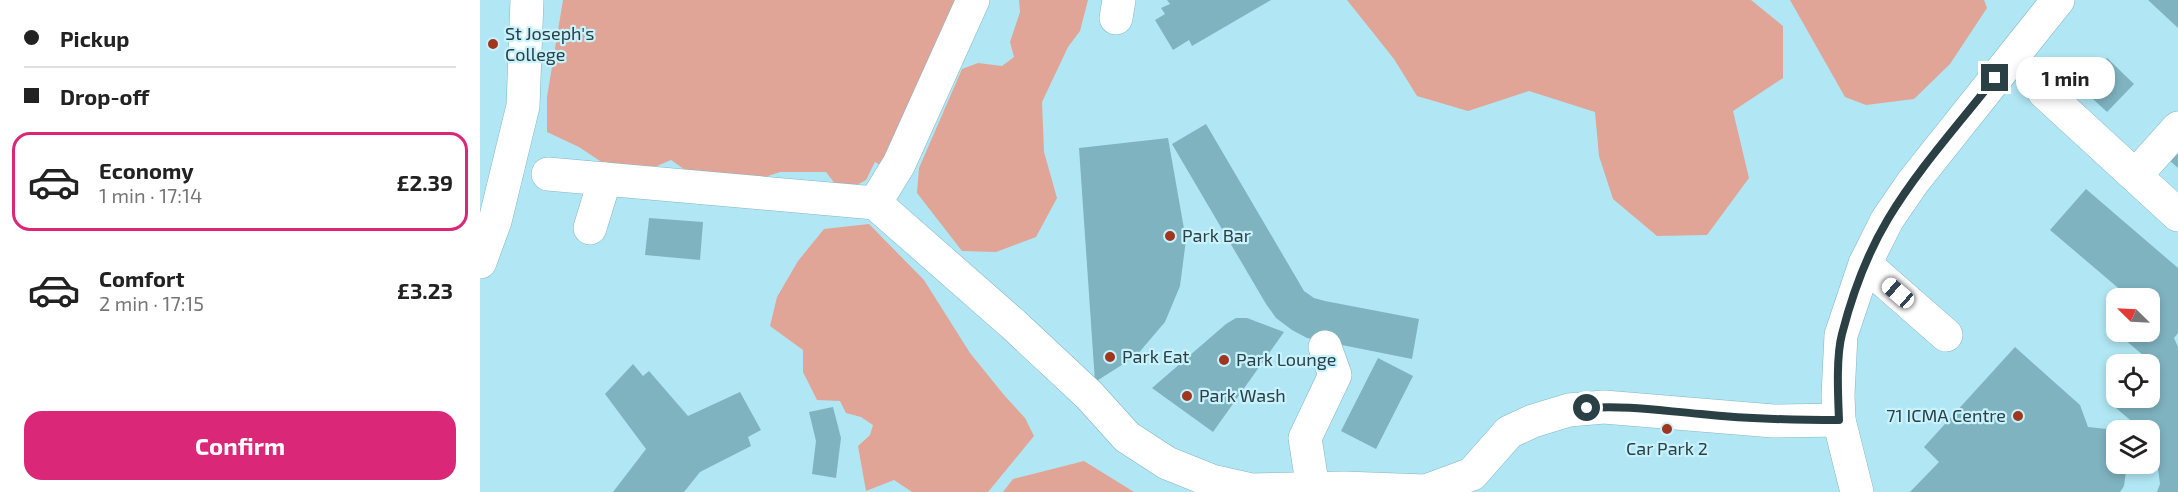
<!DOCTYPE html>
<html lang="en">
<head>
<meta charset="utf-8">
<style>
  :root { --surface:#fff; --page:#f2f2f2; --text:#222; --muted:#767676; --line:#e0e0e0; --accent:#db2777 }
  body { margin:0; font-family:"Exo 2",sans-serif; background:var(--page); color:var(--text); height:100vh; display:flex; flex-direction:column; font-size:22px; white-space:nowrap }
  * { box-sizing:border-box; margin:0 }
  p { font-size:20px; color:var(--muted) }
  .icon { flex:none; width:33px; height:33px; fill:none; stroke:currentColor; stroke-width:2; stroke-linecap:round; stroke-linejoin:round }
  .map { position:relative; flex:1; overflow:hidden }
  .side { display:flex; flex-direction:column; background:var(--surface); width:480px }
  .side>* { flex:none }
  .banner { display:grid; align-content:center; height:132px; padding:0 24px; background:var(--surface) }
  .needle { width:39px; rotate:294deg }
  .buttons { position:absolute; left:1626px; top:288px; display:grid; gap:12px }
  .buttons a { display:grid; place-items:center; width:54px; height:54px; border-radius:12px; background:var(--surface); box-shadow:0 3px 9px #0003; font-size:30px }
  .end { position:absolute; width:27px; height:27px; margin:-14px; border:8px solid #2a4045; background:#fff; box-shadow:0 0 0 3px #fff }
  .from { border-radius:50% }
  .bubble { position:absolute; height:42px; border-radius:18px; background:var(--surface); box-shadow:0 3px 9px #0003; font-size:20px; font-weight:700; line-height:42px; text-align:center }
  .car { position:absolute; width:18px; height:36px; margin:-18px -9px; border-radius:8px; box-shadow:0 0 4px 2px #0007; background:linear-gradient(#fff 24%,#345 0 40%,#fff 0 76%,#345 0 86%,#fff 0) }
  .banner b { display:flex; align-items:center; gap:21px; height:57px; font-size:22px }
  .banner b+b { border-top:2px solid var(--line) }
  .banner i { width:15px; height:15px; background:var(--text) }
  ul { padding:0; list-style:none }
  li { display:flex; align-items:center; gap:18px; height:99px; margin:0 12px 9px; padding:0 12px; border:3px solid transparent; border-radius:18px }
  li div { flex:1 }
  li b { display:block; font-size:22px }
  li em { font-style:normal; font-weight:700 }
  li.active { border-color:var(--accent) }
  li>.icon { width:54px; height:54px; stroke-width:1.5 }
  .action { display:flex; gap:12px; margin-top:auto; padding:12px 24px }
  .action a { flex:1; height:69px; border-radius:18px; background:var(--accent); color:#fff; font-size:24px; font-weight:700; line-height:69px; text-align:center }
  main { display:flex; flex:1; min-height:0 }
  .map>svg:first-child { display:block }
  .green { fill:#e0a596 }
  .building { fill:#7fb3c0 }
  .lines { fill:none; stroke-linecap:round; stroke-linejoin:round }
  .minor-casing { stroke:#82b6c3; stroke-width:34 }
  .minor { stroke:#fff; stroke-width:33 }
  .route { stroke:#2a4045; stroke-width:8 }
  .poi-dot { fill:#9f361d; stroke:#c8f2fd; stroke-width:2 }
  .labels { text-anchor:middle; stroke-width:4.5; stroke-linejoin:round; paint-order:stroke }
  .poi-label { font-size:18px; fill:#2a4045; stroke:#c8f2fd; text-anchor:start }
</style>
</head>
<body>
<main>
<section class="side">
<div class="banner">
<b><i class="from"></i>Pickup</b>
<b><i></i>Drop-off</b>
</div>
<ul>
<li class="active"><svg class="icon" aria-label="car" viewBox="0 0 24 24"><path d="M5 17H2v-5l4-1 3-4h7l3 4 3 1v5h-3M9 17h6M6 11h13"/><circle cx="7" cy="17" r="2"/><circle cx="17" cy="17" r="2"/></svg><div><b>Economy</b><p>1 min · 17:14</p></div><em>£2.39</em></li>
<li><svg class="icon" aria-label="car" viewBox="0 0 24 24"><path d="M5 17H2v-5l4-1 3-4h7l3 4 3 1v5h-3M9 17h6M6 11h13"/><circle cx="7" cy="17" r="2"/><circle cx="17" cy="17" r="2"/></svg><div><b>Comfort</b><p>2 min · 17:15</p></div><em>£3.23</em></li>
</ul>
<div class="action"><a>Confirm</a></div>
</section>
<div class="map">
<svg width="1698" height="492" viewBox="0 0 1698 492">
  <rect width="100%" height="100%" fill="#b1e7f4"/>
  <g class="green">
    <polygon points="83,0 487,0 410,171 395,162 386,180 362,193 346,172 300,172 270,182 208,172 191,160 147,179 99,147 67,132 67,97"/>
    <polygon points="539,0 608,0 600,31 588,47 562,102 564,152 577,198 556,237 516,252 482,251 437,193 439,168 482,69 498,63 522,66 534,57 530,42 540,12"/>
    <polygon points="867,0 1271,0 1303,26 1303,78 1253,111 1269,178 1227,235 1177,236 1133,199 1119,156 1115,112 1049,91 988,111 937,96 914,59"/>
    <polygon points="1310,0 1504,0 1507,8 1470,64 1434,99 1386,105 1365,97"/>
    <polygon points="389,224 444,280 490,353 524,395 545,418 554,436 508,492 432,492 414,480 386,491 378,446 390,435 393,425 381,417 366,413 360,401 337,400 323,372 323,350 290,326 297,297 318,261 344,229"/>
    <polygon points="604,461 654,492 523,492 533,479"/>
  </g>
  <g class="building">
    <polygon points="687,0 791,0 712,46 709,40 693,50 675,20 685,14 681,8 690,4"/>
    <polygon points="1668,0 1698,0 1698,28"/>
    <polygon points="1627,58 1654,84 1627,112 1600,87"/>
    <polygon points="726,124 824,291 834,298 845,301 939,319 932,359 827,338 812,330 796,318 786,304 692,144"/>
    <polygon points="688,138 706,240 700,286 685,322 656,356 615,382 599,148"/>
    <polygon points="1698,151 1698,168 1689,160"/>
    <polygon points="1606,189 1698,268 1698,333 1694,338 1698,347 1698,492 1677,492 1680,484 1676,453 1670,441 1670,430 1662,430 1636,408 1641,398 1670,398 1670,364 1659,364 1664,356 1630,327 1636,319 1636,332 1670,332 1670,298 1650,298 1570,230"/>
    <polygon points="169,218 223,222 220,260 165,255"/>
    <polygon points="756,318 767,318 804,332 733,432 672,388 746,324"/>
    <polygon points="1535,347 1600,405 1608,427 1627,429 1636,435 1636,464 1647,464 1644,486 1640,492 1430,492 1459,462 1444,447"/>
    <polygon points="898,358 933,376 896,449 861,431"/>
    <polygon points="153,364 163,376 169,371 208,416 260,392 281,430 268,437 271,446 220,472 204,492 133,492 166,449 125,394"/>
    <polygon points="353,407 361,438 356,478 332,474 336,441 329,412"/>
  </g>
  <g class="lines">
    <defs>
      <g id="minor">
        <polyline points="636,18 639,0"/>
        <polyline points="1564,92 1698,215"/>
        <polyline points="68,174 395,203 533,324 609,395 647,437 687,463 732,481 772,490 864,488 946,491 992,474 1029,432 1053,421 1089,410 1124,407 1293,421 1359,420"/>
        <polyline points="1656,175 1698,128"/>
        <polyline points="395,203 419,164 493,0"/>
        <polyline points="110,228 125,179"/>
        <polyline points="0,262 15,221 43,106 47,0"/>
        <polyline points="1385,264 1466,335"/>
        <polyline points="833,489 825,438 855,375 845,347"/>
        <polyline points="1377,492 1359,420 1358,395 1361,335 1385,264 1407,220 1433,182 1578,0"/>
      </g>
    </defs>
    <use href="#minor" class="minor-casing"/>
    <use href="#minor" class="minor"/>
  </g>
  <g class="lines">
    <path class="route" d="M1107,408C1145,405 1183,411 1221,414C1267,419 1312,420 1359,420C1358,396 1356,356 1362,334C1372,295 1387,254 1408,219C1438,169 1479,124 1515,78"/>
  </g>
  <g class="poi-dot">
    <circle cx="13" cy="44" r="6"/>
    <circle cx="690" cy="236" r="6"/>
    <circle cx="630" cy="357" r="6"/>
    <circle cx="744" cy="360" r="6"/>
    <circle cx="707" cy="396" r="6"/>
    <circle cx="1538" cy="416" r="6"/>
    <circle cx="1187" cy="429" r="6"/>
  </g>
  <g class="labels">
    <g class="poi-label">
      <text x="25" y="40">St Joseph's<tspan x="25" dy="21">College</tspan></text>
      <text x="702" y="242">Park Bar</text>
      <text x="642" y="363">Park Eat</text>
      <text x="756" y="366">Park Lounge</text>
      <text x="719" y="402">Park Wash</text>
      <text x="1526" y="422" text-anchor="end">71 ICMA Centre</text>
      <text x="1187" y="455" text-anchor="middle">Car Park 2</text>
    </g>
  </g>
</svg>
<div class="buttons">
<a><svg class="needle" viewBox="-14 -14 28 28"><path d="M0-13l5 13h-10z" fill="#e53935"/><path d="M0 13l5-13h-10z" fill="#767676"/></svg></a>
<a><svg class="icon" aria-label="locate" viewBox="0 0 24 24"><circle cx="12" cy="12" r="6"/><path d="M12 2v4M12 18v4M2 12h4M18 12h4"/></svg></a>
<a><svg class="icon" aria-label="layers" viewBox="0 0 24 24"><path d="M12 4l9 5-9 5-9-5zM3 14l9 5 9-5"/></svg></a>
</div>
<i class="end from" style="left:1107px;top:408px"></i>
<i class="end" style="left:1515px;top:78px"></i>
<div class="bubble" style="left:1536px;top:57px;width:99px">1 min</div>
<i class="car" style="left:1418px;top:293px;rotate:311deg"></i>
</div>
</main>
</body>
</html>
